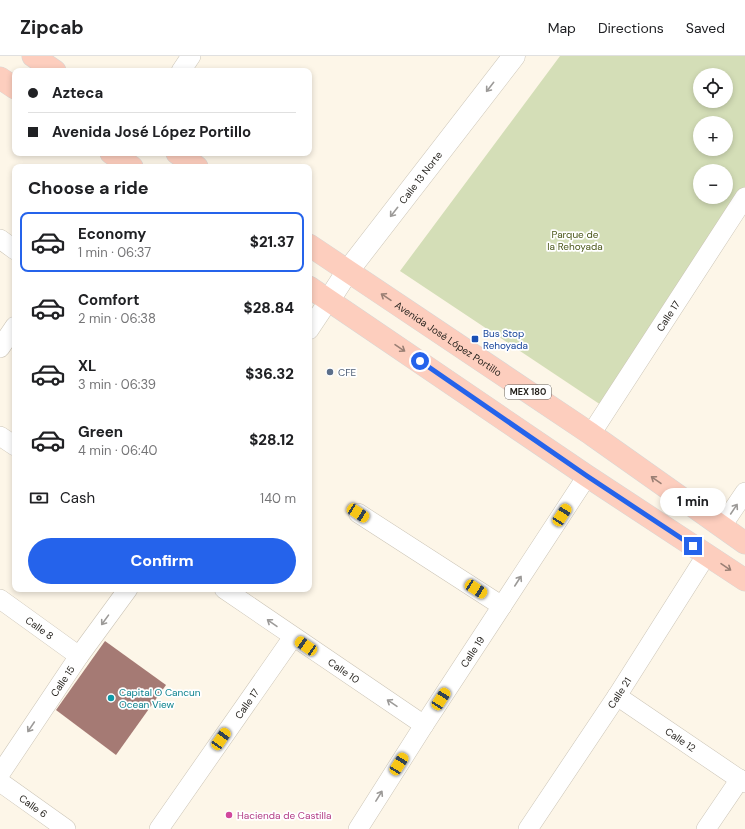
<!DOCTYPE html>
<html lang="en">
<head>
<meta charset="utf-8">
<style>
  :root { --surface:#fff; --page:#f2f2f2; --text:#202124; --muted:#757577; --line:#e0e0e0; --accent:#2563eb }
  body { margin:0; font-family:"DM Sans",sans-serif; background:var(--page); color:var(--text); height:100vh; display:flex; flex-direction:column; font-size:15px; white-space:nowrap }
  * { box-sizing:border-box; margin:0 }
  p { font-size:13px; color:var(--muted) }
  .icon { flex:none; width:22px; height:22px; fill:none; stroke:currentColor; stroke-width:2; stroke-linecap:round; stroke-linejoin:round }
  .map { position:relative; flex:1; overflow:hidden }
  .sheet { position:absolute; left:12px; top:108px; width:300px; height:428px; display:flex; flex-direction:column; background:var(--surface); border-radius:8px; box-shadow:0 2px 6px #0003 }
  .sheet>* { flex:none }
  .hud { position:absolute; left:12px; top:12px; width:300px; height:88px; border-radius:8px; box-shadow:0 2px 6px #0003; display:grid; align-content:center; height:88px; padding:0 16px; background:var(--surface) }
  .buttons { position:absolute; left:693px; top:12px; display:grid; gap:8px }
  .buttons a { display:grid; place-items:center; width:40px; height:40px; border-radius:50%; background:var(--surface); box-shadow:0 2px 6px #0003; font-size:20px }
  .end { position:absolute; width:18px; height:18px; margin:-9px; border:5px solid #2563eb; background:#fff; box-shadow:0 0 0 2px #fff }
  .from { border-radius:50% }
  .bubble { position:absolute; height:28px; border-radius:14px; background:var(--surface); box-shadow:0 2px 6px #0003; font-size:13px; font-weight:800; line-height:28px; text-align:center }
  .car { position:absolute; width:12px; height:24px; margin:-12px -6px; border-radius:5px; box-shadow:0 0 3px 1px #0007; background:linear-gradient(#f5c518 24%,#345 0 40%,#f5c518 0 76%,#345 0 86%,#f5c518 0) }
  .hud b { display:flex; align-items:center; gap:14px; height:38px; font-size:15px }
  .hud b+b { border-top:1px solid var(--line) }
  .hud i { width:10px; height:10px; background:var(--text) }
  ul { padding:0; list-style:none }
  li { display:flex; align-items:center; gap:12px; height:60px; margin:0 8px 6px; padding:0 8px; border:2px solid transparent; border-radius:8px }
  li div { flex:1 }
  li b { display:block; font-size:15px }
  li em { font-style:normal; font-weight:800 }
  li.current { border-color:var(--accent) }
  li>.icon { width:36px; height:36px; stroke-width:1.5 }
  h2 { padding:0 16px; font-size:18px; line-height:48px }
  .pay { display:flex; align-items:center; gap:10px; height:44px; padding:0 16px; font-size:15px }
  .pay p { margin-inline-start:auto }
  .action { display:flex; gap:8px; margin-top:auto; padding:8px 16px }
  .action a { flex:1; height:46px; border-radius:24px; background:var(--accent); color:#fff; font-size:16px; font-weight:800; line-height:46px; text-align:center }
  header { display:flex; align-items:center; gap:24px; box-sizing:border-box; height:56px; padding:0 20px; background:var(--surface); border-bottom:1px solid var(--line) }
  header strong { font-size:19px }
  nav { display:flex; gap:22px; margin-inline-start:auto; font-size:14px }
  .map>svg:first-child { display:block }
  .green { fill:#d4deb7; fill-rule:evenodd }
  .building { fill:#a57a74 }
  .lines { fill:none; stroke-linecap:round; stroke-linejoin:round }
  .minor-casing { stroke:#ccc5b7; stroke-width:20 }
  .tertiary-casing { stroke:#ccc5b7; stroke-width:23 }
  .primary-casing { stroke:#d7d7d6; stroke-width:23 }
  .minor { stroke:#fff; stroke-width:19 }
  .tertiary { stroke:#fff; stroke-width:22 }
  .primary { stroke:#fdcebe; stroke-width:22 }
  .oneway { stroke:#9c9a98 }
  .oneway2 { stroke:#9a7f74 }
  .route { stroke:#2563eb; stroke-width:5 }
  .transit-dot { fill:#1a4fb4; stroke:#fff; stroke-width:1.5 }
  .service-dot { fill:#5c6f8a; stroke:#fff; stroke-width:1.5 }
  .culture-dot { fill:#0f9aa8; stroke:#fff; stroke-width:1.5 }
  .hotel-dot { fill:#d1479c; stroke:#fff; stroke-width:1.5 }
  .labels { text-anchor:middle; stroke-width:3.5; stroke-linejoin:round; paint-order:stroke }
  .shield { fill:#fff; stroke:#64625f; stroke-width:1 }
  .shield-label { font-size:9px; font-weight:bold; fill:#221f1a }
  .street-label { font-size:10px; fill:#221f1a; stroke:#fff }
  .park-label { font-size:10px; fill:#4b571b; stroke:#fff }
  .transit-label { font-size:10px; fill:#164399; stroke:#fff; text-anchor:start }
  .service-label { font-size:10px; fill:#4e5e75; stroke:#fff; text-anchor:start }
  .culture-label { font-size:10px; fill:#0d838f; stroke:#fff; text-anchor:start }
  .hotel-label { font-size:10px; fill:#b23c85; stroke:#fff; text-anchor:start }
</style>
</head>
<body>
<header>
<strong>Zipcab</strong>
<nav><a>Map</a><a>Directions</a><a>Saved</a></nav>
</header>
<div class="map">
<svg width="745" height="773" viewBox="0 0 745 773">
  <rect width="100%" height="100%" fill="#fdf6e8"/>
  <path class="green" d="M560,0H745V158L604,351L400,215ZM700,19H726V45H700ZM700,67H726V93H700ZM700,115H726V141H700Z"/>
  <polygon class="building" points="105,585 166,629 116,699 56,654"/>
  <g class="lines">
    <defs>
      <g id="minor">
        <polyline points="181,15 191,0"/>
        <polyline points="0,183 15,194"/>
        <polyline points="309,274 329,244"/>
        <polyline points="0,292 15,270"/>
        <path id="s1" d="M591,378L745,141"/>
        <polyline points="0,380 15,390"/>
        <polyline points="358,457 502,550"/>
        <polyline points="722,470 745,436"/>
        <path id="s2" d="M224,533L424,669"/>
        <path id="s3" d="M0,543L79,600"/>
        <path id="s4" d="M617,640L745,727"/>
        <path id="s5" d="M0,718L79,600L128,533"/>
        <path id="s6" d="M0,726L66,773"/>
        <path id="s7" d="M159,773L293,581"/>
        <path id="s8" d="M358,773L424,669L587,420"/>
        <path id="s9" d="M528,773L617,640L707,498"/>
        <polyline points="706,773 740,723"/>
      </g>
      <g id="tertiary">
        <path id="s10" d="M329,244L347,216L514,0"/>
      </g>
      <g id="primary">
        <polyline points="33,0 55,15"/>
        <polyline points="0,22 15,32"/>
        <polyline points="111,97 132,111"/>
        <polyline points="177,97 197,111"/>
        <path id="s11" d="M309,189L591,378L745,487"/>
        <polyline points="309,231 587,420 745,524"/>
      </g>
    </defs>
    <use href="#minor" class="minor-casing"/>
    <use href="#tertiary" class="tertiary-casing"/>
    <use href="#primary" class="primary-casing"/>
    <use href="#minor" class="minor"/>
    <use href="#tertiary" class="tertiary"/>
    <use href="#primary" class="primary"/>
  </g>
  <defs><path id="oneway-shaft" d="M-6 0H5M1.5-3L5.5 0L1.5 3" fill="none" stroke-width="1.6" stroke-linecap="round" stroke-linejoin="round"/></defs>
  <g class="oneway">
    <use href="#oneway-shaft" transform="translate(490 31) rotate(128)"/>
    <use href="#oneway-shaft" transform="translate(394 156) rotate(128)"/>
    <use href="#oneway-shaft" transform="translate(734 453) rotate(-56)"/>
    <use href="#oneway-shaft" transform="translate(518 525) rotate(-57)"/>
    <use href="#oneway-shaft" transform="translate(105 564) rotate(126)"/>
    <use href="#oneway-shaft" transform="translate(272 567) rotate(-145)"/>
    <use href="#oneway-shaft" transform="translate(392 647) rotate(-146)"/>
    <use href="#oneway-shaft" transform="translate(31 671) rotate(124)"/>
    <use href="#oneway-shaft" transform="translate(379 740) rotate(-58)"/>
  </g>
  <g class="oneway2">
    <use href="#oneway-shaft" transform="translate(386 241) rotate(-146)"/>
    <use href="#oneway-shaft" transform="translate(400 292) rotate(34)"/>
    <use href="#oneway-shaft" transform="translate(656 424) rotate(-145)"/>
    <use href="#oneway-shaft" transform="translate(726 511) rotate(34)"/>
  </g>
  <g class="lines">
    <polyline class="route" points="420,305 587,420 693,490"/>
  </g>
  <rect class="transit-dot" x="471" y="279" width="8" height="8" rx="2"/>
  <circle class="service-dot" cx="330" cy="316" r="4"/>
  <circle class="culture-dot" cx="111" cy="642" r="4"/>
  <circle class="hotel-dot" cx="229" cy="759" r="4"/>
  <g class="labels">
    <rect class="shield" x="505" y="329" width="46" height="14" rx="3"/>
    <g class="shield-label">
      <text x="528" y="339">MEX 180</text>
    </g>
    <g class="street-label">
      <text dy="4" stroke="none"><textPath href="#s10" startOffset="153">Calle 13 Norte</textPath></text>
      <text dy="4" stroke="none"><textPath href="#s1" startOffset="141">Calle 17</textPath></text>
      <text dy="4" stroke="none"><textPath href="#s11" startOffset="168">Avenida José López Portillo</textPath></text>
      <text dy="4" stroke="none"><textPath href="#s3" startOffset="49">Calle 8</textPath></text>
      <text dy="4" stroke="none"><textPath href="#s8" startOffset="211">Calle 19</textPath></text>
      <text dy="4" stroke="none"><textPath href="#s2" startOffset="145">Calle 10</textPath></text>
      <text dy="4" stroke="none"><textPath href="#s5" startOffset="112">Calle 15</textPath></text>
      <text dy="4" stroke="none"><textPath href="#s9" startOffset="164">Calle 21</textPath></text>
      <text dy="4" stroke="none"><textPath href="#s7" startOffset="153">Calle 17</textPath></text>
      <text dy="4" stroke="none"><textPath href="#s4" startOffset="77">Calle 12</textPath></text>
      <text dy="4" stroke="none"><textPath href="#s6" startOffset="41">Calle 6</textPath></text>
    </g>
    <g class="park-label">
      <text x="575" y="182">Parque de<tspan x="575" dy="12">la Rehoyada</tspan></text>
    </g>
    <g class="transit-label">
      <text x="483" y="281">Bus Stop<tspan x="483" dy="12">Rehoyada</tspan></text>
    </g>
    <g class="service-label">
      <text x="338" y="320">CFE</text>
    </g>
    <g class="culture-label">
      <text x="119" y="640">Capital O Cancun<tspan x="119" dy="12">Ocean View</tspan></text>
    </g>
    <g class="hotel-label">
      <text x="237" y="763">Hacienda de Castilla</text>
    </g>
  </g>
</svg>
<div class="buttons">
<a><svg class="icon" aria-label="locate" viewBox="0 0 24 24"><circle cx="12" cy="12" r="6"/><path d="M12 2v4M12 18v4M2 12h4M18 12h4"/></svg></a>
<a>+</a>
<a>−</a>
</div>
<i class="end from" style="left:420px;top:305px"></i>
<i class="end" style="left:693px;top:490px"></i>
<div class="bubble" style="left:660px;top:432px;width:66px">1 min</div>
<i class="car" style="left:358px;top:457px;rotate:123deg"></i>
<i class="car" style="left:562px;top:459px;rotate:33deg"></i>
<i class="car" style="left:476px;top:533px;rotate:123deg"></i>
<i class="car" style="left:306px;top:590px;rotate:304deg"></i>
<i class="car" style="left:441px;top:643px;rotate:33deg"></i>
<i class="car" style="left:221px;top:683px;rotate:35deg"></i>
<i class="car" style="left:399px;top:708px;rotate:32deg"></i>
<div class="hud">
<b><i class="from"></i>Azteca</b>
<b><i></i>Avenida José López Portillo</b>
</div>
<section class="sheet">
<h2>Choose a ride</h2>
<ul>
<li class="current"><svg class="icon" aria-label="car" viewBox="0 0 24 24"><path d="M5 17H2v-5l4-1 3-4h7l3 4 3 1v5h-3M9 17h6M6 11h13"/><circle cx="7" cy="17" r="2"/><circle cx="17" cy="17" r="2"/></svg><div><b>Economy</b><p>1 min · 06:37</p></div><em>$21.37</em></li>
<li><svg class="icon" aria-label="car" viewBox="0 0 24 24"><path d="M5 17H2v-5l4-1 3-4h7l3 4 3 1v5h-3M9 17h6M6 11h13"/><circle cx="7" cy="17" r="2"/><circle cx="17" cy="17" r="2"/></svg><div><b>Comfort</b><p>2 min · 06:38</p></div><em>$28.84</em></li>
<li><svg class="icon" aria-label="car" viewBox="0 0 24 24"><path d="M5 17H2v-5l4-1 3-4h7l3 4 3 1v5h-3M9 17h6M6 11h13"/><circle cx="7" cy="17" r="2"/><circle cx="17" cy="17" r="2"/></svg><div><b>XL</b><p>3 min · 06:39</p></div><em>$36.32</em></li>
<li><svg class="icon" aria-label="car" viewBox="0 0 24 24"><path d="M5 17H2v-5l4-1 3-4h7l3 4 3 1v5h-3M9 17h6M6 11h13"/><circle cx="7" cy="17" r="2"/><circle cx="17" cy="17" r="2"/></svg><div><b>Green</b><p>4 min · 06:40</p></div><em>$28.12</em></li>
</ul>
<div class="pay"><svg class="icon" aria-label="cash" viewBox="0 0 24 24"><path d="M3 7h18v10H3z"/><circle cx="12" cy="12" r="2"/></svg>Cash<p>140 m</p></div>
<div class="action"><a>Confirm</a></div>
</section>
</div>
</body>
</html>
